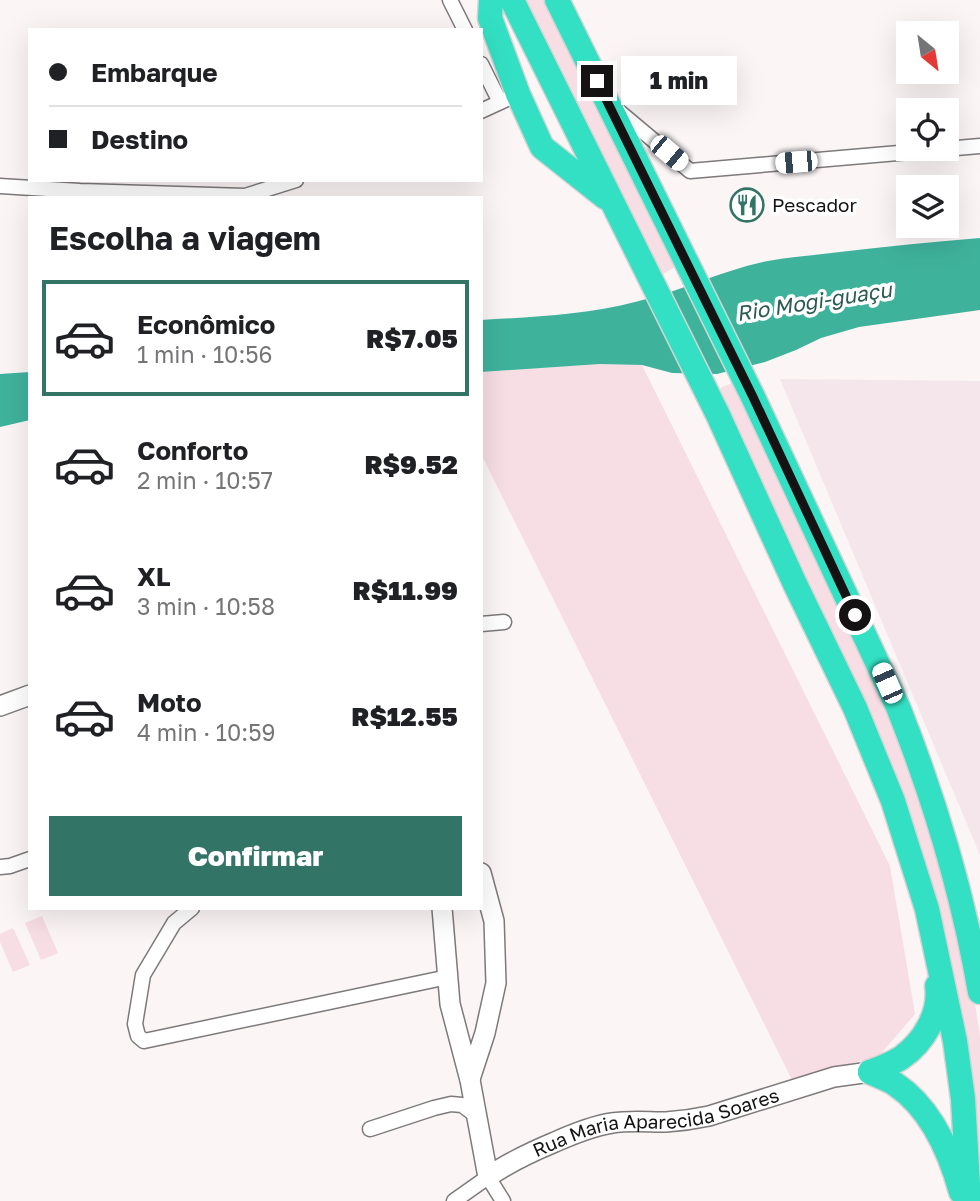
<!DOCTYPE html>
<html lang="pt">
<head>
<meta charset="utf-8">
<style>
  :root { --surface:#fff; --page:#f2f2f2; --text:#202124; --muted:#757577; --line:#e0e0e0; --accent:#327567 }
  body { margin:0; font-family:"Golos Text",sans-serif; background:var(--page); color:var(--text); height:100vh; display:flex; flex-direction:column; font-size:26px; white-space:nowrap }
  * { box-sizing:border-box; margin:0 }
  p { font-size:23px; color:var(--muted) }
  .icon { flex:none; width:38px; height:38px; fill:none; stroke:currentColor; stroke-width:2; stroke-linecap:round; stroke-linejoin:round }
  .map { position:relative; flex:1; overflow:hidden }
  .details { position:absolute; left:28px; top:196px; width:455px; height:714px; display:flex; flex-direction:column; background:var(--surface); border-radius:0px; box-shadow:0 7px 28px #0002 }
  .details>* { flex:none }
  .hud { position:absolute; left:28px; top:28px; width:455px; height:154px; border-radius:0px; box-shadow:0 7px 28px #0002; display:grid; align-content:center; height:154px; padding:0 21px; background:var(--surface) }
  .needle { width:46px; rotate:150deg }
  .tools { position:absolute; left:896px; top:21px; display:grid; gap:14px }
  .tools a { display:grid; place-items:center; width:63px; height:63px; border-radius:0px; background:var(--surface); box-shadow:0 7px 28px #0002; font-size:35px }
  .end { position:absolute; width:32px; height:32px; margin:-16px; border:9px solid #141212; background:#fff; box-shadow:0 0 0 4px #fff }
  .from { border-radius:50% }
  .bubble { position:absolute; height:49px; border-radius:0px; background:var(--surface); box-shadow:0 7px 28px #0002; font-size:23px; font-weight:800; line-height:49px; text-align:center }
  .car { position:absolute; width:21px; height:42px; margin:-21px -10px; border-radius:9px; box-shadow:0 0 5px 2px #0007; background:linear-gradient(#fff 24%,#345 0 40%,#fff 0 76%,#345 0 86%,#fff 0) }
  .hud b { display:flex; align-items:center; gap:24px; height:66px; font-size:26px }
  .hud b+b { border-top:2px solid var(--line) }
  .hud i { width:18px; height:18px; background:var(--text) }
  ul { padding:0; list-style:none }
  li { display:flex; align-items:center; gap:21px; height:116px; margin:0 14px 10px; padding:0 7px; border:4px solid transparent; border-radius:0px }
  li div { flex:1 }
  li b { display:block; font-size:26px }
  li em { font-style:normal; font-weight:800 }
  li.selected { border-color:var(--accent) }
  li>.icon { width:63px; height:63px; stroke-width:1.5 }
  h2 { padding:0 21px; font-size:32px; line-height:84px }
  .action { display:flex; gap:14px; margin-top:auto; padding:14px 21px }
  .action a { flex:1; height:80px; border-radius:0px; background:var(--accent); color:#fff; font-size:28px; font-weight:800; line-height:80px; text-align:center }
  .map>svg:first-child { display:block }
  .built { fill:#f4e6ea }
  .green { fill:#f7dde4 }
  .water { fill:#3fb29c }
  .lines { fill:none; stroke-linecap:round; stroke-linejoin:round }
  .street-casing { stroke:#7e797a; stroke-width:17 }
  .secondary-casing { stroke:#7e797a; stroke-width:22 }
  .highway-casing { stroke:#d5d4d4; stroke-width:27 }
  .street { stroke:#fff; stroke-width:14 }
  .secondary { stroke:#fff; stroke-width:19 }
  .highway { stroke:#33e0c3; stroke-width:24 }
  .route { stroke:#141212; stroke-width:9 }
  .labels { text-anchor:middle; stroke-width:7; stroke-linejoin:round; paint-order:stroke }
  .poi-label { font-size:19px; fill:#141212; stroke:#fff; text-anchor:start }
  .street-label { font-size:19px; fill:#141212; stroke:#fff }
  .water-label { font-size:21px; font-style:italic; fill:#2a5a50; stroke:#fff }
</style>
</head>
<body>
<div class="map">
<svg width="980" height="1201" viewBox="0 0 980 1201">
  <rect width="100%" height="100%" fill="#fbf5f6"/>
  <polygon class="built" points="780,379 980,381 980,855"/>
  <g class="green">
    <polygon points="519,0 549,0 680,264 663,274"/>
    <polygon points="600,364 642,365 890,866 915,1014 879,1056 792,1080 481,454 481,372"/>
    <polygon points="735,382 900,729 970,972 980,1036 980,1201 954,990 720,388"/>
    <polygon points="42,916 58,953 41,960 25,923"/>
    <polygon points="13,928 30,965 13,972 0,942 0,934"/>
  </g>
  <g class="water">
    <path d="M980,238V310L859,327L821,338L796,350L765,362L717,374L672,373L642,365L600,364L481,372V320C532,317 585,315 635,302C680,292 722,270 768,261C788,257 810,256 831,253C881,247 930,242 980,238Z"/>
    <polygon points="30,372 30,420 0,427 0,374"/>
  </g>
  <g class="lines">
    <defs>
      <g id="street">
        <polyline points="450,0 465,30"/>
        <polyline points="481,64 500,102"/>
        <polyline points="616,109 690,171 980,146"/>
        <polyline points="481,111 507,99"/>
        <polyline points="0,186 80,191 245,196 296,180"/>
        <polyline points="481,624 504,622"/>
        <polyline points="0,867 10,866 30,859"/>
        <polyline points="192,908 174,923 143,975 135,1024 138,1036 144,1041 448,977"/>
        <polyline points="370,1129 434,1108 451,1104 462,1105 477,1116"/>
        <polyline points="454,1201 488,1177 503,1201"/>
      </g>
      <g id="secondary">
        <polyline points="0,706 30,695"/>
        <path id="s1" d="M442,908L450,1004L470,1080L488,1177C509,1162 531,1152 555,1142C573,1134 592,1126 612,1123C630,1120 648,1122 666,1122C681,1121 695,1119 709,1116L834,1077L870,1072"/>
        <polyline points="470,1079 485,1033 496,983 494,921 481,873"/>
      </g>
      <g id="highway">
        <polyline points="491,0 490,18 518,94 542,147 605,197"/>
        <polyline points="512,0 718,415 795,584 855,708 893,801 927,909 955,1041 963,1099 969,1201"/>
        <path d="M557,0L753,397L898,707C935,800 963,894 980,992"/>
        <path d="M870,1072C881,1068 891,1064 901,1058C924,1042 941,1013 937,986"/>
        <path d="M870,1072C878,1076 888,1079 895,1084C931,1108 950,1152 961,1192"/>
      </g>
    </defs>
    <use href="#street" class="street-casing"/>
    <use href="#secondary" class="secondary-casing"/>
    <use href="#highway" class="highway-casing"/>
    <use href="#street" class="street"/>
    <use href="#secondary" class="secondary"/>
    <use href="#highway" class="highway"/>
  </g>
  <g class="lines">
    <polyline class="route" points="597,81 753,397 855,615"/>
  </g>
  <defs>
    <symbol id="restaurant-ring" viewBox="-11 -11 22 22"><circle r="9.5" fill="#fff" stroke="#327567" stroke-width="1.5"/><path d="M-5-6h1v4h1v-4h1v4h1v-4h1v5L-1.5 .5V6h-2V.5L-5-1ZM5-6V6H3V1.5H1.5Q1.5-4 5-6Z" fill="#327567"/></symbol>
  </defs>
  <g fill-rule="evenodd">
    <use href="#restaurant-ring" x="728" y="186" width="38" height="38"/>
  </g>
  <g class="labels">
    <g class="poi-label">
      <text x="772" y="212">Pescador</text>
    </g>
    <g class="street-label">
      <text dy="7" stroke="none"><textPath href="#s1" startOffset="453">Rua Maria Aparecida Soares</textPath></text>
    </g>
    <g class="water-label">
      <text transform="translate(814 302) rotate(-9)" y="7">Rio Mogi-guaçu</text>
    </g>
  </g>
</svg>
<div class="tools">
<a><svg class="needle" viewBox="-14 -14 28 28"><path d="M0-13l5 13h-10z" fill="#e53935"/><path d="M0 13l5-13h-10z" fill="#757577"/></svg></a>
<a><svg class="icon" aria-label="locate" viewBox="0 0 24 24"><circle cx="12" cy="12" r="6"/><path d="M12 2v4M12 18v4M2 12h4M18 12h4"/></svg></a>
<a><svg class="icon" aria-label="layers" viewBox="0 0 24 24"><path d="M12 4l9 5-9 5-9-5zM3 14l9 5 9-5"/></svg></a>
</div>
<i class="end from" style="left:855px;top:615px"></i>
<i class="end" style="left:597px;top:81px"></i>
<div class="bubble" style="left:621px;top:56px;width:116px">1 min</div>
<i class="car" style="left:669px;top:153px;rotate:130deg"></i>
<i class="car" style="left:796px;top:162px;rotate:265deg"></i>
<i class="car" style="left:887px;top:683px;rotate:336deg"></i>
<div class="hud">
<b><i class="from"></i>Embarque</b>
<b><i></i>Destino</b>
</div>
<section class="details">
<h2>Escolha a viagem</h2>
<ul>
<li class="selected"><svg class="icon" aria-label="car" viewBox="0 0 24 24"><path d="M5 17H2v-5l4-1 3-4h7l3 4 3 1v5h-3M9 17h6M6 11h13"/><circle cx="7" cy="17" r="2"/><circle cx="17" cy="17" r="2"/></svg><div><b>Econômico</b><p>1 min · 10:56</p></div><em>R$7.05</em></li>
<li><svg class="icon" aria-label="car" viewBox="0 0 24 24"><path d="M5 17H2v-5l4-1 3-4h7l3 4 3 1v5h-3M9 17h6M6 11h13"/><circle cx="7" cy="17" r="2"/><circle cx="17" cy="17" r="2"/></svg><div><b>Conforto</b><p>2 min · 10:57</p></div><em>R$9.52</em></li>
<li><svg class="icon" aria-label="car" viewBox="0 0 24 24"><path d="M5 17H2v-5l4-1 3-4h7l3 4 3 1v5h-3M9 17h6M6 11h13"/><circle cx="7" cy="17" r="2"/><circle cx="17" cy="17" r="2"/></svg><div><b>XL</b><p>3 min · 10:58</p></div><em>R$11.99</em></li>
<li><svg class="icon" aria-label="car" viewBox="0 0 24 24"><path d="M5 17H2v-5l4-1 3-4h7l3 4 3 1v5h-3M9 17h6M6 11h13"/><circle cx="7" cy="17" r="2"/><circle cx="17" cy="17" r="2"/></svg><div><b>Moto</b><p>4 min · 10:59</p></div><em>R$12.55</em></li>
</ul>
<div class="action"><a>Confirmar</a></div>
</section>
</div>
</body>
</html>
